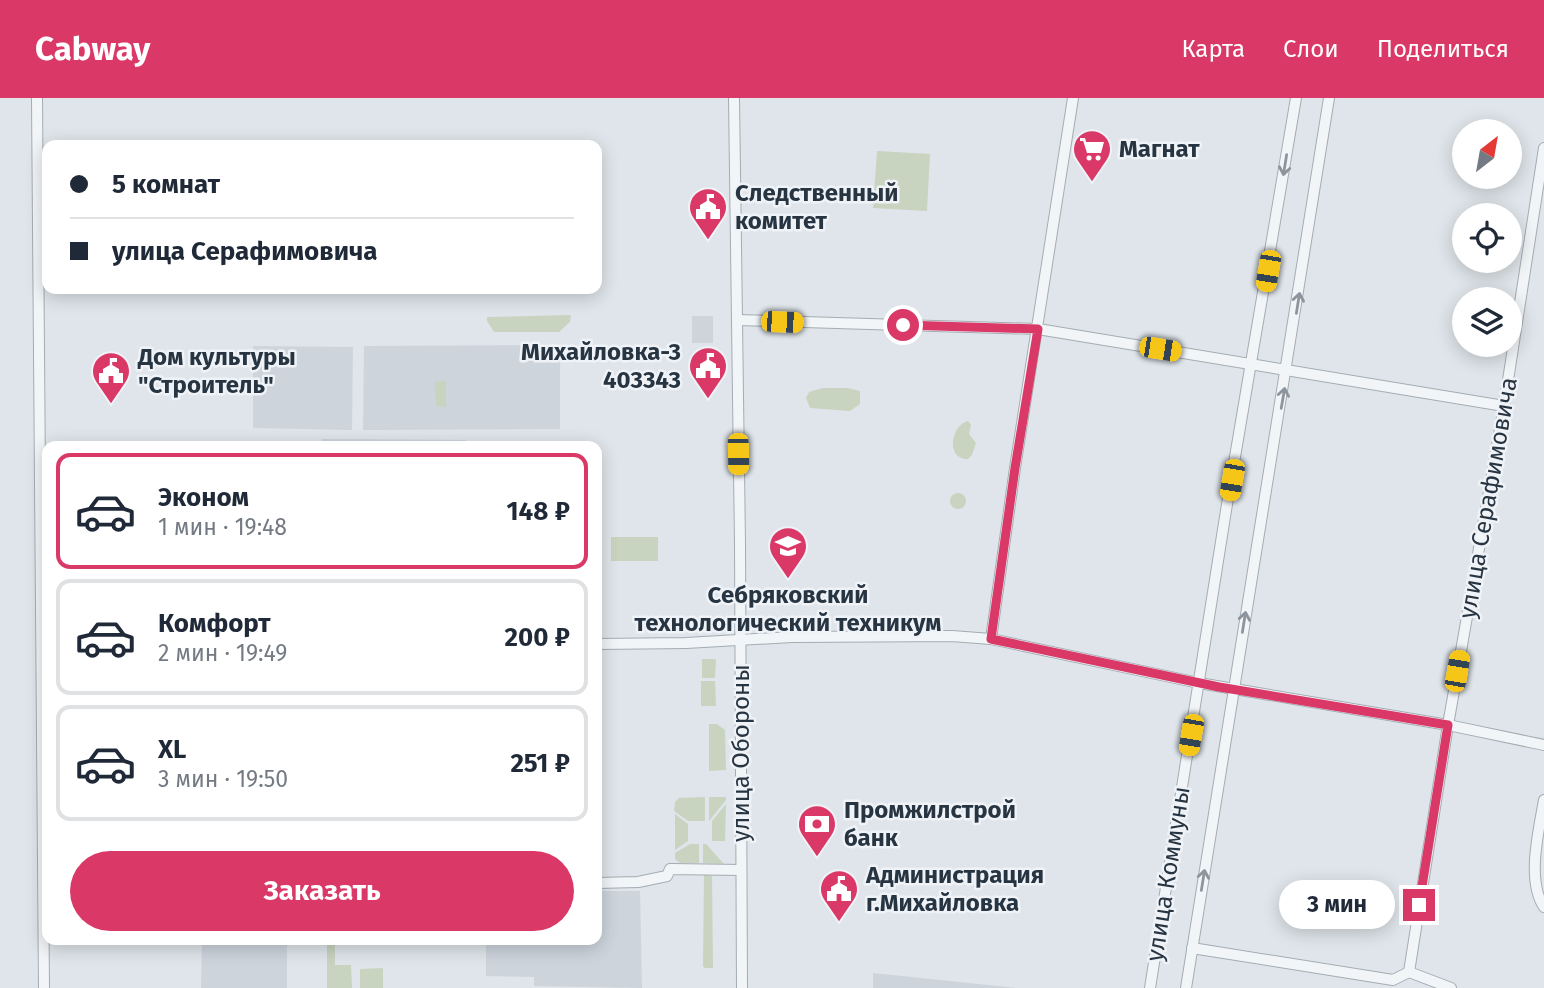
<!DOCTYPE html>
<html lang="ru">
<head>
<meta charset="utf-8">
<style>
  :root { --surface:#fff; --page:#f6f6f7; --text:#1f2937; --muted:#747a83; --line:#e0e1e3; --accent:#da3967 }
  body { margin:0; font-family:"Fira Sans",sans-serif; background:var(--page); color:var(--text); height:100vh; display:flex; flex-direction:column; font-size:26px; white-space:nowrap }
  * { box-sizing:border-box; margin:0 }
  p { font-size:23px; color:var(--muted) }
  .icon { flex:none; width:38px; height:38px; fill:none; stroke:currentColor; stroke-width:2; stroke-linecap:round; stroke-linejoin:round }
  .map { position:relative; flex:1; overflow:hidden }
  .panel { position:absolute; left:42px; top:343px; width:560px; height:504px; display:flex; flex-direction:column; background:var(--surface); border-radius:14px; box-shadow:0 4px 18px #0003 }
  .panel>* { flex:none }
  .top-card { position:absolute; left:42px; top:42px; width:560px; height:154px; border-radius:14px; box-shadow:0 4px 18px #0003; display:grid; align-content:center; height:154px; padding:0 28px; background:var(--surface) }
  .needle { width:46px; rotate:31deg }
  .controls { position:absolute; left:1452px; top:21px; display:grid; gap:14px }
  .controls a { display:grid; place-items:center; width:70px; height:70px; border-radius:50%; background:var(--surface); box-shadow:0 4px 18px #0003; font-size:35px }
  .end { position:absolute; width:32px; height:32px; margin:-16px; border:9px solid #da3967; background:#fff; box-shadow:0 0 0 4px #fff }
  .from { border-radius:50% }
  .bubble { position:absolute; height:49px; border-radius:24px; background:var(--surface); box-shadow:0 4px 18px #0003; font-size:23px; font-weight:700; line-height:49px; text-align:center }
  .car { position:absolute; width:21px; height:42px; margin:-21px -10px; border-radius:9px; box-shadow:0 0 5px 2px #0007; background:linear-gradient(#f5c518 24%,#345 0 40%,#f5c518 0 76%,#345 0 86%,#f5c518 0) }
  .top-card b { display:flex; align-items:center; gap:24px; height:66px; font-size:26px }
  .top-card b+b { border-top:2px solid var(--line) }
  .top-card i { width:18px; height:18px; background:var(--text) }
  ul { padding:12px 0 0; list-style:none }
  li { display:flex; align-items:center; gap:21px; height:116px; margin:0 14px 10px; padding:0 14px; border:4px solid var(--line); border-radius:14px }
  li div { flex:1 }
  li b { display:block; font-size:26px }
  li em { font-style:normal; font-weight:700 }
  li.current { border-color:var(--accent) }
  li>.icon { width:63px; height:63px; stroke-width:1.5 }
  .action { display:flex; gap:14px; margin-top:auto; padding:14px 28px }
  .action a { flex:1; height:80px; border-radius:42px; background:var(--accent); color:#fff; font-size:28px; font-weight:700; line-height:80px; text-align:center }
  header { display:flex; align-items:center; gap:42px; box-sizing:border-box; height:98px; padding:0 35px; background:var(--accent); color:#fff }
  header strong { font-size:33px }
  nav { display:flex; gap:38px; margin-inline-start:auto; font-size:24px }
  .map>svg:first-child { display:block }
  .built { fill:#cdd4dc }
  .green { fill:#c8d4c0 }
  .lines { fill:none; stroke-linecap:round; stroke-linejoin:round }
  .minor-casing { stroke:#a4acb4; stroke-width:12 }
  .minor { stroke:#f2f5f8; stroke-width:10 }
  .oneway { stroke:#8c949d }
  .route { stroke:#da3967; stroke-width:9 }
  .labels { text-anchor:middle; stroke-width:5; stroke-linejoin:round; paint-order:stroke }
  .poi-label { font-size:24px; font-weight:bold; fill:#273442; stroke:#eff3f7; text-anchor:start }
  .street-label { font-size:24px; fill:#273442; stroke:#eff3f7 }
</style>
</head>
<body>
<header>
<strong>Cabway</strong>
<nav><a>Карта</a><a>Слои</a><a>Поделиться</a></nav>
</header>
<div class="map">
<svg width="1544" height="890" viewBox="0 0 1544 890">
  <rect width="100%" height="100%" fill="#dfe5ea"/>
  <g class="built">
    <rect x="692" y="218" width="21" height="27"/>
    <polygon points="560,247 560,331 363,332 364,248"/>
    <polygon points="253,248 353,249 352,332 253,330"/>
    <polygon points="322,341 466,342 466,348 306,348 307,346 322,346"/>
    <polygon points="597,793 640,793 642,890 534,888 534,879 486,878 486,842 597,842"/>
    <polygon points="202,842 287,842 287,890 201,890"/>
    <polygon points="873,875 1017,890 873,890"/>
  </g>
  <g class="green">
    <polygon points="877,53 930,56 927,113 873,110"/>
    <polygon points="571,217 570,224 559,234 494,234 487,223 487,219"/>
    <polygon points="435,283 446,283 446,309 436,308"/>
    <polygon points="823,290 847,290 860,293 860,306 850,313 810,310 806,300 809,294"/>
    <path d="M968,323L971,327L969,336L976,345L972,357L968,361C946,362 950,328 968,323Z"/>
    <circle cx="958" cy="403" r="8"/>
    <rect x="611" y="439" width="47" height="24"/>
    <polygon points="702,561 716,561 715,580 702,580"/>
    <polygon points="701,583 715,583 716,608 701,608"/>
    <polygon points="709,626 717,626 725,632 726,672 709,673"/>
    <polygon points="705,699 705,723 688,723 674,713 675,704 679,700"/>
    <polygon points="709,699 726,699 726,702 709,723"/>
    <polygon points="726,706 725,743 712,743 712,723"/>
    <polygon points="675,716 688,726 688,743 675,752"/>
    <polygon points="690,746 699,746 699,765 680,765 675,761 675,755"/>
    <polygon points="703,746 706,746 724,766 703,765"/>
    <polygon points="704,776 712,778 713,870 705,870 703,868"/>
    <polygon points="327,842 335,842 335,867 351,867 352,890 327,890"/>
    <polygon points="383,870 383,890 360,890 360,871"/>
  </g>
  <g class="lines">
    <defs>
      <g id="minor">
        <polyline points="37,0 44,890"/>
        <polyline points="734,0 740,446 742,890"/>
        <polyline points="737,222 1038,231 1504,308"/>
        <polyline points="991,541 1015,370 1073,0"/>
        <polyline points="597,546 686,545 792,539 952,538 991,541 1199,585 1448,627 1544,647"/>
        <path d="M1544,702C1539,732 1526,782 1544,809"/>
        <polyline points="597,785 638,784 667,778 670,771 741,772"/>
        <polyline points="1192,850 1393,882 1409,874"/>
        <polyline points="1409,874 1448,627 1504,308 1544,50"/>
        <polyline points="1409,874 1451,890"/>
        <polyline points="1150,890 1228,400 1296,0"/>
        <path d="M1186,890C1232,593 1284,297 1329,0"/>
      </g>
    </defs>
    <use href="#minor" class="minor-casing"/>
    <use href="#minor" class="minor"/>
  </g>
  <defs><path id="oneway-shaft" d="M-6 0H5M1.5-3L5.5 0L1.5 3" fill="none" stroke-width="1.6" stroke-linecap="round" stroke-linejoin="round" transform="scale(1.75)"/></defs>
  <g class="oneway">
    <use href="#oneway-shaft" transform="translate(1285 67) rotate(99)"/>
    <use href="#oneway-shaft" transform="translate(1298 205) rotate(-81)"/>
    <use href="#oneway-shaft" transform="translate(1283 300) rotate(-80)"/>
    <use href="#oneway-shaft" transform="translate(1244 524) rotate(-81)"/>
    <use href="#oneway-shaft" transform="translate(1203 782) rotate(-81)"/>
  </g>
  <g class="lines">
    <polyline class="route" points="903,227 1038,231 1015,370 991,541 1219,589 1448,627 1419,807"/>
  </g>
  <defs>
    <symbol id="supermarket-pin" viewBox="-11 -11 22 30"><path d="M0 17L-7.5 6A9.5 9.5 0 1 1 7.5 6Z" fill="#da3967" stroke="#eff3f7"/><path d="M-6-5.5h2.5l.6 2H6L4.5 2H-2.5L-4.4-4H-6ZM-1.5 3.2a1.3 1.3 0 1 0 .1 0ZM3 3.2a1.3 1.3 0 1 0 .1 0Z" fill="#fff"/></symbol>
    <symbol id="civic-pin" viewBox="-11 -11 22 30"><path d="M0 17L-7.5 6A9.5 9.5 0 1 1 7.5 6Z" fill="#da3967" stroke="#eff3f7"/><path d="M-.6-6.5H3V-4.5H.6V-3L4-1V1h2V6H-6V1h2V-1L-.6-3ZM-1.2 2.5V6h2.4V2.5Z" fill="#fff"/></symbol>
    <symbol id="university-pin" viewBox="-11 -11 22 30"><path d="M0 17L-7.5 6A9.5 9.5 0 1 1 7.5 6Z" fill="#da3967" stroke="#eff3f7"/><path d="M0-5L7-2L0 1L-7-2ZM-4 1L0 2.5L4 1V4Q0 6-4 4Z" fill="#fff"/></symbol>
    <symbol id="bank-pin" viewBox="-11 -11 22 30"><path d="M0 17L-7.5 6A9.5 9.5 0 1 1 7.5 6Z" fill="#da3967" stroke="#eff3f7"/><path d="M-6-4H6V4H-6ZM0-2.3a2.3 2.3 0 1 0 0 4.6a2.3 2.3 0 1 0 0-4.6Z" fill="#fff"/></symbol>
  </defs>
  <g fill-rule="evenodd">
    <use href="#supermarket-pin" x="1070" y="29" width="44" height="60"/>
    <use href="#civic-pin" x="686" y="87" width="44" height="60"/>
    <use href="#civic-pin" x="686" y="246" width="44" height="60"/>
    <use href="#civic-pin" x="89" y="251" width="44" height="60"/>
    <use href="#university-pin" x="766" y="426" width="44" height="60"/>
    <use href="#bank-pin" x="795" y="704" width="44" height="60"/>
    <use href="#civic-pin" x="817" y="769" width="44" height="60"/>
  </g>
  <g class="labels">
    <g class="poi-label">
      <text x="1119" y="59">Магнат</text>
      <text x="735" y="103">Следственный<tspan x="735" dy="28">комитет</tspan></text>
      <text x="681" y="262" text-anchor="end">Михайловка-3<tspan x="681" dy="28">403343</tspan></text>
      <text x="138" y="267">Дом культуры<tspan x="138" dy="28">"Строитель"</tspan></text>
      <text x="788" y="505" text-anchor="middle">Себряковский<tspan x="788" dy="28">технологический техникум</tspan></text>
      <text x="844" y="720">Промжилстрой<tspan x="844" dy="28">банк</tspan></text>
      <text x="866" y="785">Администрация<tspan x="866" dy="28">г.Михайловка</tspan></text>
    </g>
    <g class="street-label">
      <text transform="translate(1488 400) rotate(-80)" y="8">улица Серафимовича</text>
      <text transform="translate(741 655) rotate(-90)" y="8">улица Обороны</text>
      <text transform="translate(1168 776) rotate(-81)" y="8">улица Коммуны</text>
    </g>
  </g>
</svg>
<div class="controls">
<a><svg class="needle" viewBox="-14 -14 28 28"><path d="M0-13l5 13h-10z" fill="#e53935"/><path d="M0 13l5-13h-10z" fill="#747a83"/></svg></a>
<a><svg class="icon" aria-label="locate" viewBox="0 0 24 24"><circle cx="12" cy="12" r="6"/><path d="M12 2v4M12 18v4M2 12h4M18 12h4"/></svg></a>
<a><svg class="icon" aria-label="layers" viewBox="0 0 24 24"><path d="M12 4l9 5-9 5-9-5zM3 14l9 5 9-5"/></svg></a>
</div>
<i class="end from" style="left:903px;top:227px"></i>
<i class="end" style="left:1419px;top:807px"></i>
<div class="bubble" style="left:1279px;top:782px;width:116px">3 мин</div>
<i class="car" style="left:1268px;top:173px;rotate:190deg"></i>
<i class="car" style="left:782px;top:224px;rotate:92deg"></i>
<i class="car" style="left:1160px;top:251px;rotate:99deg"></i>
<i class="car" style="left:738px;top:356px;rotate:179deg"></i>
<i class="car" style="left:1232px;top:382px;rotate:190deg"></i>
<i class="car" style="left:1457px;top:573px;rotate:10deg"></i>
<i class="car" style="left:1191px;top:637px;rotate:190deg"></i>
<div class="top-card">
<b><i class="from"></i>5 комнат</b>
<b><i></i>улица Серафимовича</b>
</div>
<section class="panel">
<ul>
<li class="current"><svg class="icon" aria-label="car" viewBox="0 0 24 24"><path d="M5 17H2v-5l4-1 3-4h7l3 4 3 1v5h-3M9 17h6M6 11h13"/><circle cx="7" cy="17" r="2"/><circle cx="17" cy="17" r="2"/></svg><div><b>Эконом</b><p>1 мин · 19:48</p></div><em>148 ₽</em></li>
<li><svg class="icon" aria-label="car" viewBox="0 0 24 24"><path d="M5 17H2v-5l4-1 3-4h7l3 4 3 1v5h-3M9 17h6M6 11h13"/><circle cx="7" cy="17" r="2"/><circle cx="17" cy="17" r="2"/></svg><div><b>Комфорт</b><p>2 мин · 19:49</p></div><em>200 ₽</em></li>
<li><svg class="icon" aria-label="car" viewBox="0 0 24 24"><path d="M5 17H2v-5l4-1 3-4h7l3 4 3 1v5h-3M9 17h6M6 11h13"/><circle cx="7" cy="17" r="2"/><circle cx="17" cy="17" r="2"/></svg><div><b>XL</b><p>3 мин · 19:50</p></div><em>251 ₽</em></li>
</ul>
<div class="action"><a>Заказать</a></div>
</section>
</div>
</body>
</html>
